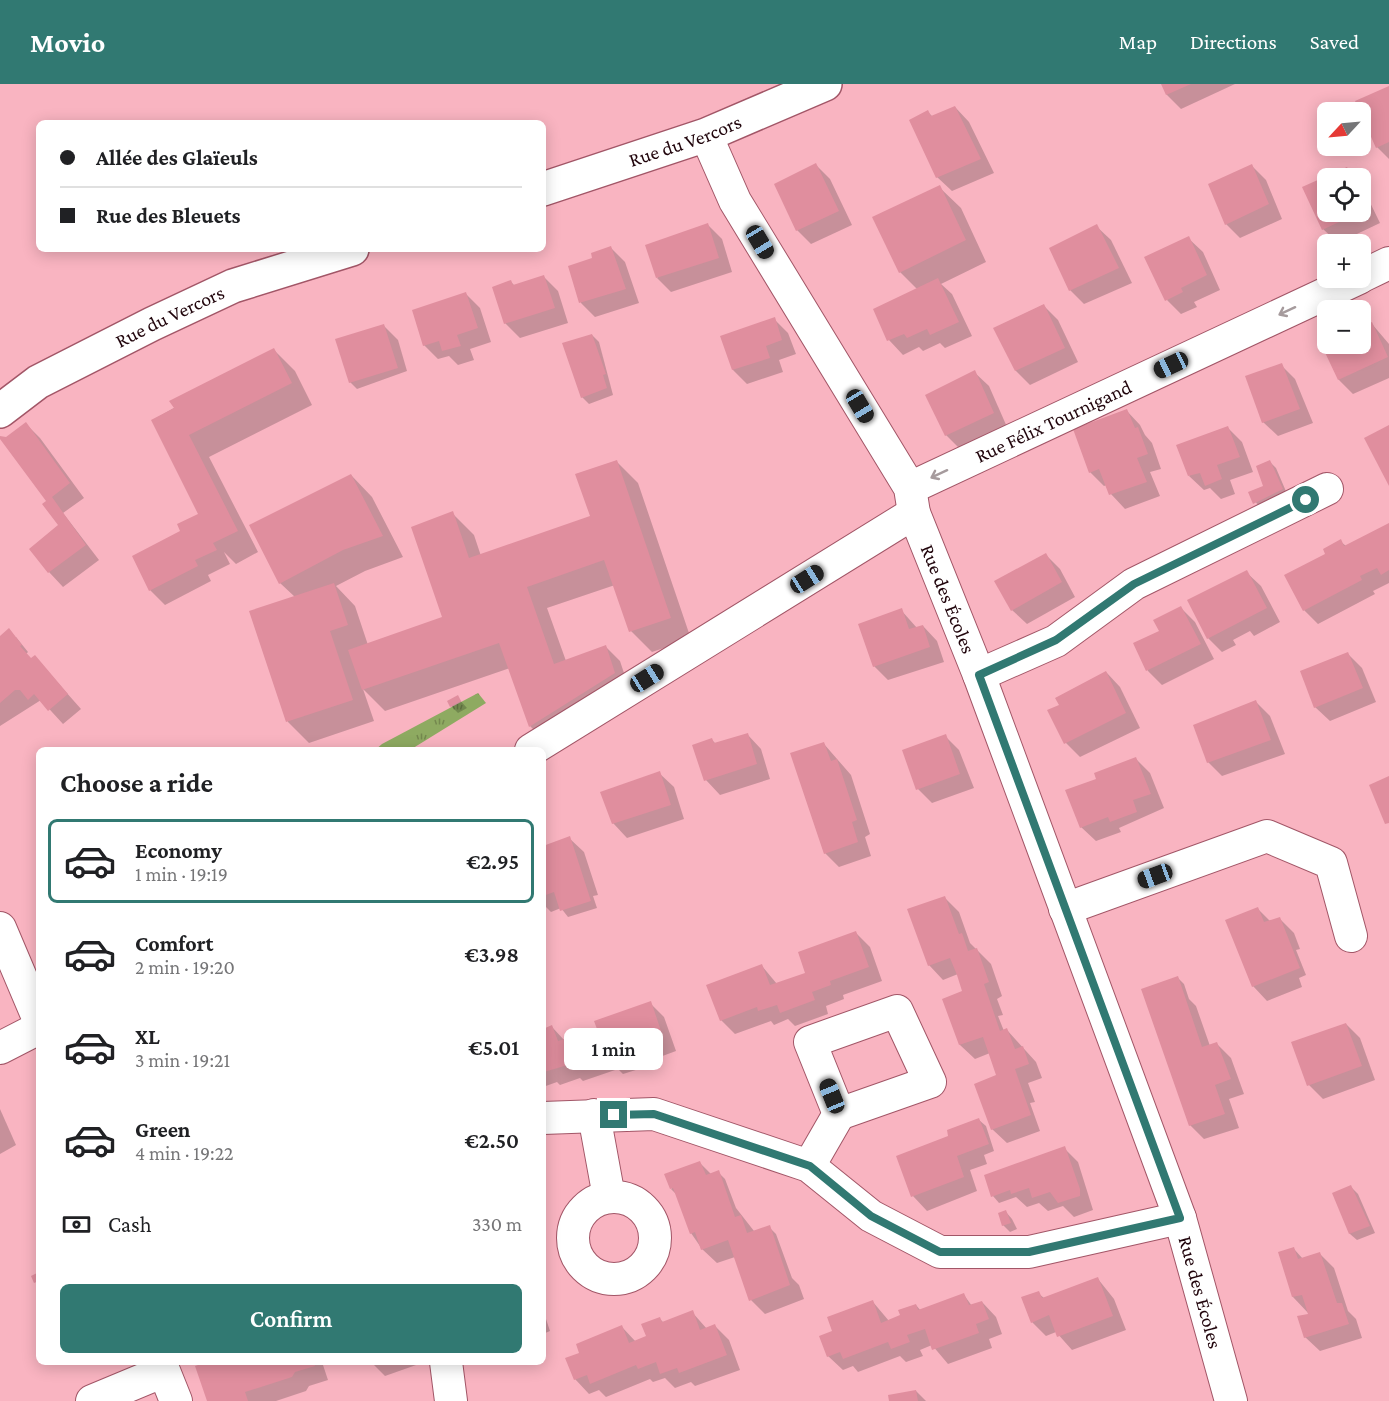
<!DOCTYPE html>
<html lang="en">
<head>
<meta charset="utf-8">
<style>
  :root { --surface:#fff; --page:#f6f6f6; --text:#202124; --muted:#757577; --line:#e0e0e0; --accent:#317972 }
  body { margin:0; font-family:"Crimson Pro",serif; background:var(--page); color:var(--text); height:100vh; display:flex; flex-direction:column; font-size:22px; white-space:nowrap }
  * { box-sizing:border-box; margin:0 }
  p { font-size:20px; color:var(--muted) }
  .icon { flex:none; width:33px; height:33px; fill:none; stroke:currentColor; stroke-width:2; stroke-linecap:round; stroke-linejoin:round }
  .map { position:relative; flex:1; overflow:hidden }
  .side { position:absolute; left:36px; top:663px; width:510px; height:618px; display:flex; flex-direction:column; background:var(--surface); border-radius:9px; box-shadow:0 3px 15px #0003 }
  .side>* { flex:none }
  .guide { position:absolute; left:36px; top:36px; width:510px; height:132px; border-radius:9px; box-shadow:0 3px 15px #0003; display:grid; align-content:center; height:132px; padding:0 24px; background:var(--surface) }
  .needle { width:39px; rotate:244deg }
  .fabs { position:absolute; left:1317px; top:18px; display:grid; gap:12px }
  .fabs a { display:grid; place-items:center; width:54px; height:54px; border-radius:9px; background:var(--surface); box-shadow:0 3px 15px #0003; font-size:30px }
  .end { position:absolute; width:27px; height:27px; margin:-14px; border:8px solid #317972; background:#fff; box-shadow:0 0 0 3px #fff }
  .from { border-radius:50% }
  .bubble { position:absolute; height:42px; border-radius:9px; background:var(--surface); box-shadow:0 3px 15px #0003; font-size:20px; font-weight:600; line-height:42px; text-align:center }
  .car { position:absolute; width:18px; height:36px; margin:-18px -9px; border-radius:8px; box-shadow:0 0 4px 2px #0007; background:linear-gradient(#222 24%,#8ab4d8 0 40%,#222 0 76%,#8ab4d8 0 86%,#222 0) }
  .guide b { display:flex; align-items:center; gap:21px; height:57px; font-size:22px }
  .guide b+b { border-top:2px solid var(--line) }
  .guide i { width:15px; height:15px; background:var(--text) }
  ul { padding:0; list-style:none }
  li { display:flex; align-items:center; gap:18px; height:84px; margin:0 12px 9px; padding:0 12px; border:3px solid transparent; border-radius:9px }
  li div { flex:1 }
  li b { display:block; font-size:22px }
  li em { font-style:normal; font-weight:600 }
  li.active { border-color:var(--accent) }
  li>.icon { width:54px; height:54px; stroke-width:1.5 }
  h2 { padding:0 24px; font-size:27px; line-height:72px }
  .pay { display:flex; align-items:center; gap:15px; height:66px; padding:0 24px; font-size:22px }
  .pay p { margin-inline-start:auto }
  .button { display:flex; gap:12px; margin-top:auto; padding:12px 24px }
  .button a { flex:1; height:69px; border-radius:9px; background:var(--accent); color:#fff; font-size:24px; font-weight:600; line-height:69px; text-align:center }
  header { display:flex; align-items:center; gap:36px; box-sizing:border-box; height:84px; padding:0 30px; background:var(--accent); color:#fff }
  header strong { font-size:28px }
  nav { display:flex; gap:33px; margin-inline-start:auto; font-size:21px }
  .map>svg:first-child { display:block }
  .grass { fill:url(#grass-tufts) }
  .shadow { fill:#0003 }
  .building { fill:#e08e9e }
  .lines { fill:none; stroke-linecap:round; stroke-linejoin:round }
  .street-casing { stroke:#a25667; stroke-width:34 }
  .secondary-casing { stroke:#a25667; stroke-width:36 }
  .street { stroke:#fff; stroke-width:32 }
  .secondary { stroke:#fff; stroke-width:33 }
  .oneway { stroke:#a69b9d }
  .route { stroke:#317972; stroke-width:8 }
  .labels { text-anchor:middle; stroke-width:4.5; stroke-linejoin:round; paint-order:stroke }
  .street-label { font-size:20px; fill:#20040b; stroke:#fee2e7 }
</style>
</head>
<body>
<header>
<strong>Movio</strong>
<nav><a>Map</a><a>Directions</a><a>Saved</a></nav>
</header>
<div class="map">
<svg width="1389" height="1317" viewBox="0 0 1389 1317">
  <defs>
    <pattern id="grass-tufts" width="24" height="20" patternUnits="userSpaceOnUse" patternTransform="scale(1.5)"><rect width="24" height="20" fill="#8eaa61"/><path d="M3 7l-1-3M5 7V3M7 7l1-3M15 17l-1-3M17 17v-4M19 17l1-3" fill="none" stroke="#74884e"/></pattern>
  </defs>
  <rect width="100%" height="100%" fill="#f9b4c1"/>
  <polygon class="grass" points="478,609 486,619 410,666 375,666 382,660"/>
  <g class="shadow">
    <polygon points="1162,0 1235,0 1181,25 1167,11"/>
    <polygon points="1389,4 1389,75 1377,63"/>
    <polygon points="955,23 969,38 994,89 952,107 937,93 928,28 933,33"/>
    <polygon points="816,81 830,95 852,141 811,160 797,146"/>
    <polygon points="1252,82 1266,96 1282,135 1240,154 1226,140"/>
    <polygon points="1347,85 1357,94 1328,94 1328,128 1360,128 1360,98 1380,139 1338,159 1323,145 1304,104"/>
    <polygon points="939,103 961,124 986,178 941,200 952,210 972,252 945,264 940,259 923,267 919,263 903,271 889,256 875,226 917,205 900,188"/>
    <polygon points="708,141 722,155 732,188 671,208 657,194"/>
    <polygon points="1096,142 1111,156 1132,199 1084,220 1070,206"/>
    <polygon points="1188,154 1203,168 1220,206 1194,218 1197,223 1181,230 1167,216"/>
    <polygon points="611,164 625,178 639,219 595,233 581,219 570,183 594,175"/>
    <polygon points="544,193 558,207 568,239 520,254 505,239 511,198 515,202"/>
    <polygon points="466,210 480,224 491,258 470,265 474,276 458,281 449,272 438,275 424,261"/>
    <polygon points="1043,221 1058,236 1078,278 1030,301 1016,287 995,244"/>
    <polygon points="774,235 788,249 796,270 779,276 783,288 747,300 733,286 722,253"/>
    <polygon points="1372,240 1389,260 1389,294 1353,310 1339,296 1323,260 1360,260"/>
    <polygon points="384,242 398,256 407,287 357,305 350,298"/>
    <polygon points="592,251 599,258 613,311 589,320 582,313"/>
    <polygon points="274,266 295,287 312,321 209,373 258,468 236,480 224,468 230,480 208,491 211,497 165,521 150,506 134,473 203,436 153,336"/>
    <polygon points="1281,281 1295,295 1313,339 1278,352 1263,338"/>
    <polygon points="974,288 989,302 1007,343 961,366 946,351 927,311"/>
    <polygon points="1126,326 1140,341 1145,351 1152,359 1161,385 1150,388 1160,412 1125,425 1111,410 1107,401 1104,402 1090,388"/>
    <polygon points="26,340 40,354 84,414 63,429 99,476 63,503 49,488 60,441 48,418"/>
    <polygon points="1228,344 1242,358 1253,388 1230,396 1235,410 1221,415 1210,404 1204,406 1189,392"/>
    <polygon points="616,377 638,399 691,555 652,568 631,547 615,501 547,524 566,577 606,563 620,577 629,604 544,656 530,642 510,584 385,627 363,605 374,637 309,659 288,638 251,528 295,513 280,499 351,391 372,413 403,473 365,487 336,502 355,522 368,561 444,534 452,429 474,451 481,472 592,433"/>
    <polygon points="1270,378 1276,384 1288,412 1261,426 1250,409 1265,402"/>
    <polygon points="1389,441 1389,499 1373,507 1375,510 1318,540 1304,526 1327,470 1340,457 1346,462"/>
    <polygon points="1046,471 1060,485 1075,513 1027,540 1012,526"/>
    <polygon points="1246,488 1261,502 1280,538 1254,552 1250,547 1233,556 1236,561 1222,568 1208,554"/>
    <polygon points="1181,524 1195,538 1214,575 1162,601 1148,587 1135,560 1161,547"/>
    <polygon points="901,526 917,544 923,542 937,557 944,578 888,596 874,582"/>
    <polygon points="16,553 28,568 26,570 32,576 35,573 81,625 63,640 41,616 0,642 0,554"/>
    <polygon points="1348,570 1362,584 1376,618 1330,637 1315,623"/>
    <polygon points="1106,588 1120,603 1140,644 1080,673 1066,659 1061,621"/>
    <polygon points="457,613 467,624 458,629 451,622"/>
    <polygon points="1256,618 1270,632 1285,670 1222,692 1208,678"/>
    <polygon points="747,650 761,665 770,695 720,711 706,696 712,656 716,660"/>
    <polygon points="945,652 959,666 974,704 932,719 918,705"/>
    <polygon points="824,660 851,691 870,750 865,753 871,772 839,783 825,769"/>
    <polygon points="1136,675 1150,689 1164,724 1119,744 1121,748 1096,757 1081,743 1098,696"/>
    <polygon points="659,689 674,703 684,735 627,754 613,739"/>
    <polygon points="569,754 584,768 598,811 593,812 597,824 568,833 561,824 551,828 543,820 543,764"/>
    <polygon points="944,813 959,828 970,859 991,880 1002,912 997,915 1003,931 998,932 1004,947 1007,946 1036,978 1042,994 1028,999 1035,1018 1030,1019 1040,1047 1007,1059 992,1045 997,992 990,969 975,975 960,961 944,915 964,908 958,890 943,896 929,881"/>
    <polygon points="1258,825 1271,838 1280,835 1294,849 1300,865 1296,866 1306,891 1299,894 1302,903 1267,917 1253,902"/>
    <polygon points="856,849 870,863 882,897 843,911 844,915 826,922 828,930 795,942 788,935 774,941 771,937 735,950 721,936 762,882 777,900 807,890"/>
    <polygon points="1177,893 1184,900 1189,915 1196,922 1210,962 1217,960 1231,974 1244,1010 1229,1015 1239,1044 1204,1055 1190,1041"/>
    <polygon points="650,919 664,933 676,967 638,981 639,985 623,990 618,985 583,997 580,994 560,1001 557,998 543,1003 543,946 552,943 565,957 599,946"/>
    <polygon points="1346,940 1360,954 1375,996 1323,1015 1309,1001"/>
    <polygon points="0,1025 16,1061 0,1070"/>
    <polygon points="979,1036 986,1042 994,1067 984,1071 987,1080 970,1086 977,1107 927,1127 913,1112 950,1053"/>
    <polygon points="1064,1064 1078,1078 1093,1126 1074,1133 1063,1122 1048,1127 1039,1119 1027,1123 1016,1113 999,1119 993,1112"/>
    <polygon points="700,1079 712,1091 718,1088 725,1095 736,1124 754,1147 769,1143 776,1150 792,1194 799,1201 804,1215 765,1230 751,1216 735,1173 717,1179 702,1165 691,1149 677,1111 671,1105"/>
    <polygon points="1351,1103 1358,1110 1375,1149 1357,1156 1350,1150 1334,1110"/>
    <polygon points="1006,1128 1012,1135 1017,1145 1010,1148 1003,1141"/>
    <polygon points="1294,1165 1303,1175 1320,1170 1334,1184 1348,1227 1356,1235 1362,1254 1320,1267 1305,1253 1310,1231 1293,1213"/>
    <polygon points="1098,1195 1114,1215 1126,1246 1072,1266 1056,1248 1046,1252 1032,1238 1038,1209 1044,1214"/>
    <polygon points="964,1211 972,1222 982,1218 996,1233 1002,1250 989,1255 992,1264 948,1280 932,1261 920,1266 923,1272 906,1278 900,1272 858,1288 853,1282 843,1286 828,1272 834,1248 873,1218 889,1237 902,1232 916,1221 921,1227"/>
    <polygon points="543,1226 550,1247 543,1250"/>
    <polygon points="692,1228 707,1245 715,1242 729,1256 740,1286 695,1302 691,1298 675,1304 665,1294 653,1298 650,1295 606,1313 599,1306 589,1310 575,1295 581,1269 622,1243 636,1258 648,1253 659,1234 664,1239"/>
    <polygon points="211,1278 322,1278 328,1296 309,1302 306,1307 276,1317 209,1317"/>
    <polygon points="371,1278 419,1278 419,1280 385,1292"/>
    <polygon points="916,1307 926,1317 890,1317"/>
  </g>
  <g class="building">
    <polygon points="1161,0 1191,0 1166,11"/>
    <polygon points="1389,2 1389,58 1376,64 1355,17"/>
    <polygon points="955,22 981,75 936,94 909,36 928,26 931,32"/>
    <polygon points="816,79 839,127 796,147 774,100"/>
    <polygon points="1252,80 1269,120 1225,141 1208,100"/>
    <polygon points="1347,83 1353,94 1328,94 1328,128 1360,128 1360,111 1367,125 1322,146 1302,103"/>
    <polygon points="940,101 966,156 899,189 872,133"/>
    <polygon points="708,139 719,174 656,194 645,161"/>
    <polygon points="1097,140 1119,184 1069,207 1049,164"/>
    <polygon points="1189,152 1207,191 1181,204 1183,208 1165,217 1144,173"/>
    <polygon points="611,162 626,205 579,219 568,182 592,174 591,169"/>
    <polygon points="544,191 555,224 504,240 492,203 511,196 513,201"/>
    <polygon points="938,194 959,238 930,251 927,245 907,254 904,250 887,257 873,225"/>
    <polygon points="466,208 478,244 457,251 461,262 442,267 439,257 423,262 412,226"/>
    <polygon points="1044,220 1065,264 1015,287 993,244"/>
    <polygon points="775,233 782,256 766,262 770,274 732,286 720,252"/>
    <polygon points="1372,238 1388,273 1338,296 1321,260 1328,257 1328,260 1360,260 1360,243"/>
    <polygon points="384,240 398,284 349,299 335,255"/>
    <polygon points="592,250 606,290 603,291 607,304 581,314 562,259"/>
    <polygon points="274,264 292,299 189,351 238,447 213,459 217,466 195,476 198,482 149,507 132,472 180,447 177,440 198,430 151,336 174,324 169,317"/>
    <polygon points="1282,279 1300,325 1262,339 1245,292"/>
    <polygon points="975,286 994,329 945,352 925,311"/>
    <polygon points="1127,325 1135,344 1138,343 1148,370 1137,374 1147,398 1109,411 1099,385 1089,389 1073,345"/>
    <polygon points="26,338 70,399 52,413 86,461 48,489 29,465 58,441 42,420 46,417 0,355 0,352 6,353"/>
    <polygon points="1389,341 1389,402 1364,354"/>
    <polygon points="1228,342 1240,373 1217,381 1222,395 1205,402 1200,389 1188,392 1176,361"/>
    <polygon points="617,376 671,534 629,548 604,476 527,503 554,580 606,561 615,589 529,643 499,559 362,606 348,566 442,533 411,443 453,427 469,474 590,432 575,390"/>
    <polygon points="1270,376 1283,405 1253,420 1248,408 1263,402 1256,382"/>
    <polygon points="351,390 383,452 343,466 279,500 249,441"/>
    <polygon points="1389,439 1389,486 1381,491 1377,484 1360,492 1362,496 1303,527 1284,491 1325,470 1323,465 1341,455 1344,462"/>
    <polygon points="1046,469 1062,498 1011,527 994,497"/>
    <polygon points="1247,486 1267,524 1207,555 1187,516"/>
    <polygon points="334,499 348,541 330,547 353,616 286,638 249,527"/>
    <polygon points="1181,522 1201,560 1146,587 1133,559 1159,547 1153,536"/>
    <polygon points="902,524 909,545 923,541 930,563 873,583 858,540"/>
    <polygon points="9,544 22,561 20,562 31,574 35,571 68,610 48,627 34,610 28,616 20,606 15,606 0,619 0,552"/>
    <polygon points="1348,568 1363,604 1314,624 1300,587"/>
    <polygon points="1106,587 1126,629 1064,660 1047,626 1059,621 1055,614"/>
    <polygon points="458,611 461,617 450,623 447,617"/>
    <polygon points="1256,616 1271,656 1207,679 1193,641"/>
    <polygon points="748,649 757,680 704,697 692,661 712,654 714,659"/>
    <polygon points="946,650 960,690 916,706 902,666"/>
    <polygon points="824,658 831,677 837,675 857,736 852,738 858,758 824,770 790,669"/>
    <polygon points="1136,673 1151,710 1133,716 1137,728 1110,738 1108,733 1080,744 1065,706 1096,695 1094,689"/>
    <polygon points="660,687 671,721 612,740 600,708"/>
    <polygon points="1389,692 1389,739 1385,740 1369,701"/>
    <polygon points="570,752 591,817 560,827 554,808 543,812 543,762"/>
    <polygon points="945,812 959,850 962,849 968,867 977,864 989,898 984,900 1000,947 1007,944 1015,965 1023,962 1029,980 1015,985 1031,1031 991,1046 974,1000 996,991 983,953 959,961 942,915 962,907 957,891 950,874 928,882 907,825"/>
    <polygon points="1258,823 1264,838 1280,833 1300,884 1252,903 1225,836"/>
    <polygon points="856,847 869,883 830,897 831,901 812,908 815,916 780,929 777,921 758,927 757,923 720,937 706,901 762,880 770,901 805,889 798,868"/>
    <polygon points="1178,892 1202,963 1217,958 1231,995 1215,1001 1225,1030 1189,1042 1141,905"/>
    <polygon points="651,917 663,953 625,967 626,970 608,977 605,970 544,988 543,945 552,941 558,957 597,945 594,937"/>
    <polygon points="1346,939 1362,982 1307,1002 1291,958"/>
    <polygon points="979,1034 989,1060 957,1072 964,1093 911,1113 896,1072 948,1052 947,1046"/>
    <polygon points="1065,1062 1080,1105 1080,1112 1058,1119 1050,1108 1032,1114 1029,1104 1011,1110 1010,1106 991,1113 984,1091"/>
    <polygon points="700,1077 706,1091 719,1086 735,1133 741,1131 747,1149 770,1141 790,1201 749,1217 728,1156 701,1166 695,1148 690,1150 673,1104 670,1105 664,1090"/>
    <polygon points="1351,1101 1370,1142 1349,1150 1332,1109"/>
    <polygon points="1006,1126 1011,1139 1002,1142 998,1129"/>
    <polygon points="1294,1163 1298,1175 1320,1168 1337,1219 1342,1219 1349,1240 1304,1254 1297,1232 1308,1230 1302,1211 1292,1213 1278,1168"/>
    <polygon points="39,1188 39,1197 34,1199 31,1192"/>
    <polygon points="1098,1193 1113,1232 1057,1253 1049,1231 1031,1239 1021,1213 1039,1207 1042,1214"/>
    <polygon points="964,1209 969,1221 982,1217 989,1235 976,1240 979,1249 932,1266 925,1245 907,1251 910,1258 891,1265 888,1258 843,1275 840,1268 827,1273 819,1252 832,1247 827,1233 873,1216 881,1239 900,1231 898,1226 916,1220 918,1226"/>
    <polygon points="693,1226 700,1246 715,1240 727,1271 679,1289 677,1284 660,1290 656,1278 638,1285 636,1281 590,1300 587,1291 574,1296 565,1274 579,1269 576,1260 622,1241 629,1259 646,1252 641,1240 660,1233 662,1238"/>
    <polygon points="207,1278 314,1278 315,1282 295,1288 292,1293 245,1308 248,1317 207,1317 195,1282"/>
    <polygon points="916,1306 918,1317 889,1317 888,1311"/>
  </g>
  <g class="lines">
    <defs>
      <g id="street">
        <path id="s1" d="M706,51L735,117L910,404L914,429L979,591L1180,1134L1231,1317"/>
        <polyline points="1360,193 1389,179"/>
        <path id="s2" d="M910,404L1359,194"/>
        <polyline points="979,591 1056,557 1134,500 1327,405"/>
        <polyline points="531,666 914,429"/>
        <polyline points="1065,825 1267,752 1331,779 1351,852"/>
        <polyline points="0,844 39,936"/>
        <polygon points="897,927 930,998 839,1030 810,958"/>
        <polyline points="0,964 39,944"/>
        <polyline points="594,1031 609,1113"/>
        <polyline points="543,1034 654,1030 809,1082 871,1132 940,1168 1029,1168 1180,1134"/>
        <polyline points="809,1082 839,1030"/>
        <circle cx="614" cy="1154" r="41"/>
        <polyline points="446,1278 451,1317"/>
        <polyline points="92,1317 164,1287 176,1317"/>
      </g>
      <g id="secondary">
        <path id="s3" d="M543,105L706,51L825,0"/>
        <path id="s4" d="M0,327L38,298L152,240L233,202L352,165"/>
      </g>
    </defs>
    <use href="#street" class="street-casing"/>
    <use href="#secondary" class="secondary-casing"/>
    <use href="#street" class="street"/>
    <use href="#secondary" class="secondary"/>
  </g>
  <defs><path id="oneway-shaft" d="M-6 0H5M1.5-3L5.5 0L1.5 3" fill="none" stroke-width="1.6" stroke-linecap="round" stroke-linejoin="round" transform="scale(1.5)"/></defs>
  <g class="oneway">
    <use href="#oneway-shaft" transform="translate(1287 227) rotate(155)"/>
    <use href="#oneway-shaft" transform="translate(939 390) rotate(155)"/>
  </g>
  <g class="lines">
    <polyline class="route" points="614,1031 654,1030 810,1082 871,1132 940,1168 1029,1168 1180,1134 979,591 1056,556 1134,500 1306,416"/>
  </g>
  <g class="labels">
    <g class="street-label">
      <text dy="7" stroke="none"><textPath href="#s3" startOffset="150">Rue du Vercors</textPath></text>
      <text dy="7" stroke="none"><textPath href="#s4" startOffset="195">Rue du Vercors</textPath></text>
      <text dy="7" stroke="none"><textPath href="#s2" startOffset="158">Rue Félix Tournigand</textPath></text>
      <text dy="7" stroke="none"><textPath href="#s1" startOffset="526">Rue des Écoles</textPath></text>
      <text dy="7" stroke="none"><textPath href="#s1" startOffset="1264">Rue des Écoles</textPath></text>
    </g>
  </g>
</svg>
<div class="fabs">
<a><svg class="needle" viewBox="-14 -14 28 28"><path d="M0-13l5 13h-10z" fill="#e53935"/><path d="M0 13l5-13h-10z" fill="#757577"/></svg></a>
<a><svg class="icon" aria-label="locate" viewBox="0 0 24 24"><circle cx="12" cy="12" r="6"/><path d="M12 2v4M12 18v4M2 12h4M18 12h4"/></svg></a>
<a>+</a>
<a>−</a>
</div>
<i class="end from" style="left:1306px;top:416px"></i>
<i class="end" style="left:614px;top:1031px"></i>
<div class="bubble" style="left:564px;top:944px;width:99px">1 min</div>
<i class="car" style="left:760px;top:158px;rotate:149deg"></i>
<i class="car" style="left:1171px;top:281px;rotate:245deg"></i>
<i class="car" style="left:860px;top:322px;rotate:149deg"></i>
<i class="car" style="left:807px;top:495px;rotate:58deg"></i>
<i class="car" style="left:647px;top:594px;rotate:58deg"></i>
<i class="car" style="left:1155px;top:792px;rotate:250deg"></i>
<i class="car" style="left:832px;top:1012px;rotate:338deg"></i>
<div class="guide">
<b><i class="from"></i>Allée des Glaïeuls</b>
<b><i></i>Rue des Bleuets</b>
</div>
<section class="side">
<h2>Choose a ride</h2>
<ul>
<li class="active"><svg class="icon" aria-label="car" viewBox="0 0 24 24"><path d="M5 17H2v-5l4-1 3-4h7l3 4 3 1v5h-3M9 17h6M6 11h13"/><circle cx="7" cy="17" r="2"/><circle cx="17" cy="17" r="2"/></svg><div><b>Economy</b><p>1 min · 19:19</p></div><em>€2.95</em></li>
<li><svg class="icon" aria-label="car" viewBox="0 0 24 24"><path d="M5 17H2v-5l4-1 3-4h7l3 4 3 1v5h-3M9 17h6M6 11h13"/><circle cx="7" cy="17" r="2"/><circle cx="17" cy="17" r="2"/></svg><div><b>Comfort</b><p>2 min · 19:20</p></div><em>€3.98</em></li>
<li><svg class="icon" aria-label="car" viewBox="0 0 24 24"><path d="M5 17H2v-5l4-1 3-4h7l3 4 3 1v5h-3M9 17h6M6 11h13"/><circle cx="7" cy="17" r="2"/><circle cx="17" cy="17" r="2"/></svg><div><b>XL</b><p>3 min · 19:21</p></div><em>€5.01</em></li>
<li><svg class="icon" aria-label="car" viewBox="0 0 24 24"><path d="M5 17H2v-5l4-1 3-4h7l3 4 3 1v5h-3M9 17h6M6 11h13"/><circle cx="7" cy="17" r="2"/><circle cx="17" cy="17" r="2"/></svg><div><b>Green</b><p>4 min · 19:22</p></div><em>€2.50</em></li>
</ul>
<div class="pay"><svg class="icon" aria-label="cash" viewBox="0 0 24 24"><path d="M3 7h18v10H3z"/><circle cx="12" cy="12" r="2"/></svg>Cash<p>330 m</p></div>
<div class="button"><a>Confirm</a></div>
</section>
</div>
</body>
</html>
